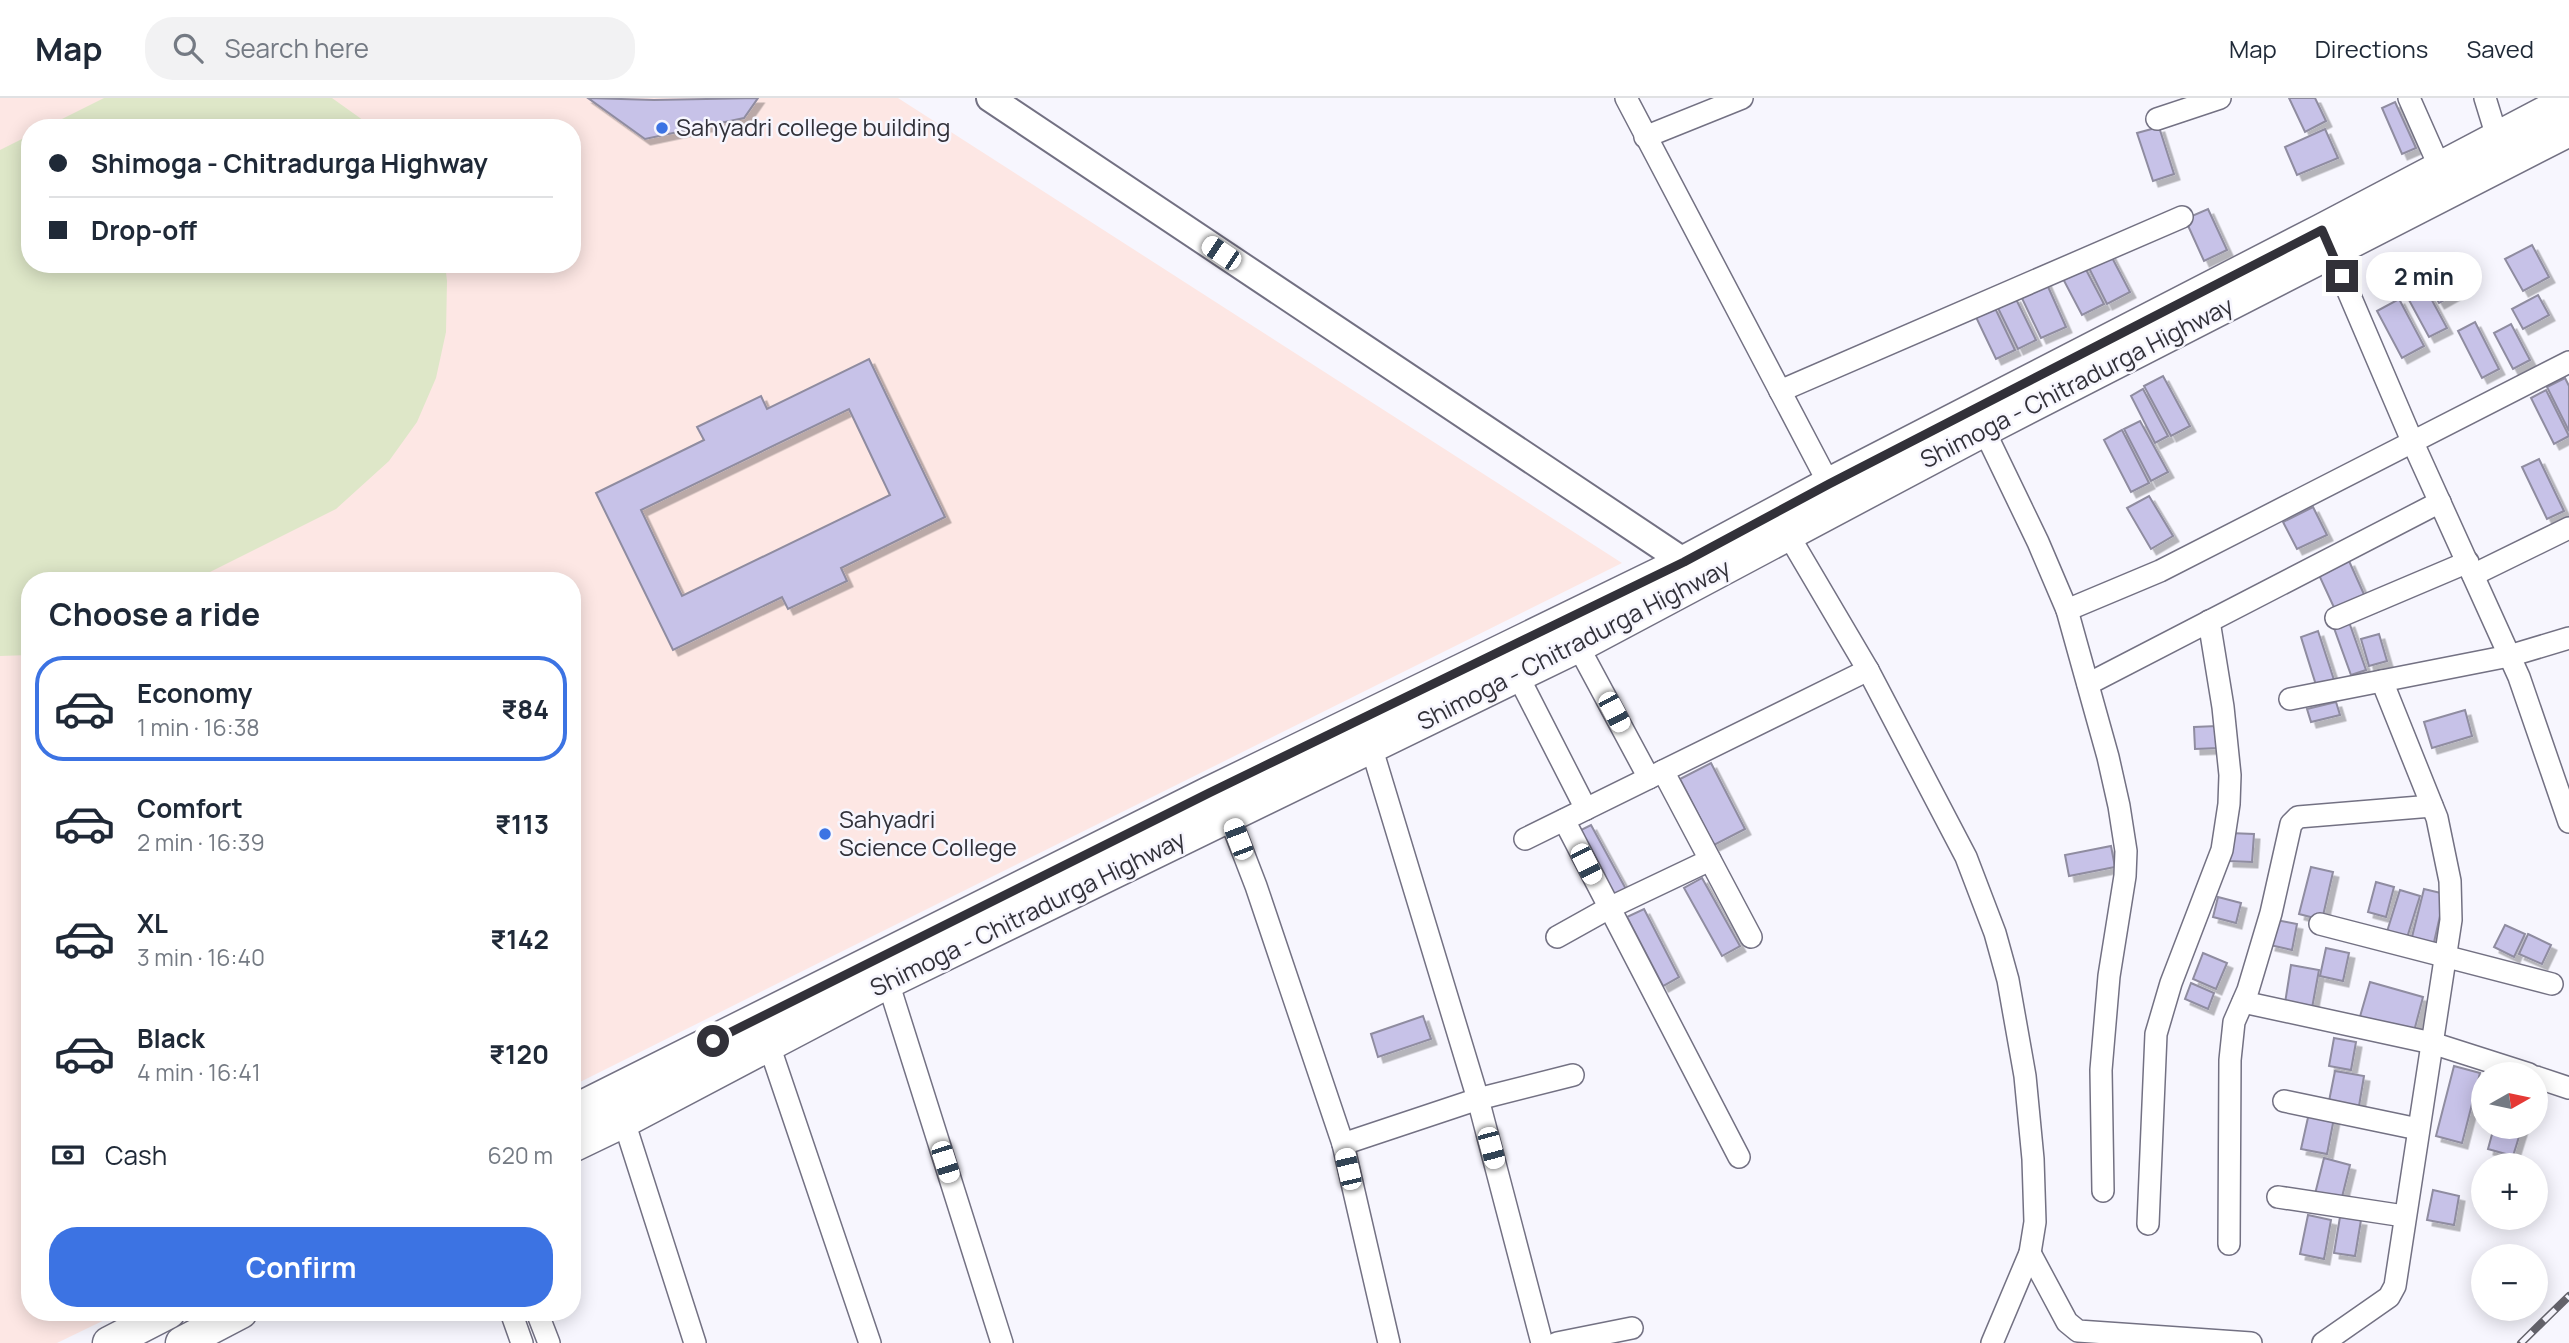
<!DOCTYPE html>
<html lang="en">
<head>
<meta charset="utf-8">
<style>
  :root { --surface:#fff; --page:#f2f2f3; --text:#1f2937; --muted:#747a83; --line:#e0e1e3; --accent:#3c73e3 }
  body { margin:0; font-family:Manrope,sans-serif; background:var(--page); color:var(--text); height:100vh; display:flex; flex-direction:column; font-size:26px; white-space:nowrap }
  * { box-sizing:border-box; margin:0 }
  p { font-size:23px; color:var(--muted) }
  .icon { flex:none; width:38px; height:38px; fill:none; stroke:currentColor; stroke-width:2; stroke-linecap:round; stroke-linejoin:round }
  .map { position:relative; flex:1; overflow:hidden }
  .details { position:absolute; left:21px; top:474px; width:560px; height:749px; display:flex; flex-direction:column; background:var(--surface); border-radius:28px; box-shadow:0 4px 18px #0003 }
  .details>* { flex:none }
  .hud { position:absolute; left:21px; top:21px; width:560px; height:154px; border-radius:28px; box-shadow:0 4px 18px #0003; display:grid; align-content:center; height:154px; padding:0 28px; background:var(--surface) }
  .needle { width:46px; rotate:81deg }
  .tools { position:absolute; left:2471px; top:964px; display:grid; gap:14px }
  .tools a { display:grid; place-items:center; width:77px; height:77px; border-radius:50%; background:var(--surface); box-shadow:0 4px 18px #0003; font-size:35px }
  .end { position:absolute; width:32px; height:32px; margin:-16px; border:9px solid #323139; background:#fff; box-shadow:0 0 0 4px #fff }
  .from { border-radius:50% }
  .bubble { position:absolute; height:49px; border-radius:24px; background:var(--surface); box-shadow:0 4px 18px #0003; font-size:23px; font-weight:700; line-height:49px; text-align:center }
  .car { position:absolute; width:21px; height:42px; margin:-21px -10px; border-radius:9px; box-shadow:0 0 5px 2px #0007; background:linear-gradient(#fff 24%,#345 0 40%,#fff 0 76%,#345 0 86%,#fff 0) }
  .hud b { display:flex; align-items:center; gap:24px; height:66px; font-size:26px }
  .hud b+b { border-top:2px solid var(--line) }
  .hud i { width:18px; height:18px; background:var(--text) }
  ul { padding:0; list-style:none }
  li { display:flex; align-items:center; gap:21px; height:105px; margin:0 14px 10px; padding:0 14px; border:4px solid transparent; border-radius:28px }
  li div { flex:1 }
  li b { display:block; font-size:26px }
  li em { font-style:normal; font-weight:700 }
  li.current { border-color:var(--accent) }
  li>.icon { width:63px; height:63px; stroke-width:1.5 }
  h2 { padding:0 28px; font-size:32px; line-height:84px }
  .pay { display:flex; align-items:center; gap:18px; height:77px; padding:0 28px; font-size:26px }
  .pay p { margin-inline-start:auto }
  .primary-button { display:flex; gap:14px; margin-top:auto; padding:14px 28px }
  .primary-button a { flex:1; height:80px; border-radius:28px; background:var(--accent); color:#fff; font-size:28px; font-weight:700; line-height:80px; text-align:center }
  header { display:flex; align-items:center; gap:42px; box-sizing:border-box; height:98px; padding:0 35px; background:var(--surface); border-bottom:2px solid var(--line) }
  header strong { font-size:33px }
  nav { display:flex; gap:38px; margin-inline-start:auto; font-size:24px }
  .search { width:490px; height:63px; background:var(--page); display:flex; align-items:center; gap:18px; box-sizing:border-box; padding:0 24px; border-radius:28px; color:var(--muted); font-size:26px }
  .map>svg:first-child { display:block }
  .education { fill:#fde7e4; fill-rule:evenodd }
  .green { fill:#dee7c8 }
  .building { fill:#c7c2e8; stroke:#8f8ca0; stroke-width:2; fill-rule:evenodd; filter:url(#shadow) }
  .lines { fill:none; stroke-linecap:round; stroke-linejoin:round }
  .minor-casing { stroke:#737183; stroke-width:24 }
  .tertiary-casing { stroke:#737183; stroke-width:30 }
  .primary-casing { stroke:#737183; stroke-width:35 }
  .minor { stroke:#fff; stroke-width:21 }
  .tertiary { stroke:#fff; stroke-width:26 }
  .primary { stroke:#fff; stroke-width:32 }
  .rail-casing { stroke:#64636b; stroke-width:8 }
  .rail { stroke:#f7f6fe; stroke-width:5; stroke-dasharray:16; stroke-linecap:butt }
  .route { stroke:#323139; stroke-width:9 }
  .poi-dot { fill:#3c73e3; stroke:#f7f6fe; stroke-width:2.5 }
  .labels { text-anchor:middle; stroke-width:5; stroke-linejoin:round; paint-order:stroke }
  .poi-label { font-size:24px; fill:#323139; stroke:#f7f6fe; text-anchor:start }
  .street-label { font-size:24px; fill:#323139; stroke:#f7f6fe }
</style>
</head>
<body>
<header>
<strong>Map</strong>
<div class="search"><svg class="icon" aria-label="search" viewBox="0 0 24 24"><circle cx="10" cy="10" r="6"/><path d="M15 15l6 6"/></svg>Search here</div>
<nav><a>Map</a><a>Directions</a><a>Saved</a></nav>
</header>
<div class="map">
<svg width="2569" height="1245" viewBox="0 0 2569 1245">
  <defs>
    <filter id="shadow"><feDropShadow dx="5.5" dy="5.5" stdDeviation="0" flood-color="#0004"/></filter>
  </defs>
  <rect width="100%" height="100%" fill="#f7f6fe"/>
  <path class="education" d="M0,0H898L1622,465L572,988V483H30V1214L119,1215L57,1245H0ZM30,30H572V166H30Z"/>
  <g class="green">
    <polygon points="104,0 332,0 374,30 44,30"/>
    <polygon points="30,37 30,166 445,166 447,183 446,234 436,280 417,324 389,363 336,411 192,483 30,483 30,557 0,558 0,52"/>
  </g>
  <g class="building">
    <polygon points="588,0 654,2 758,0 744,20 645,41"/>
    <polygon points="2289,0 2315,0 2326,23 2305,34"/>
    <polygon points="2395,4 2416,50 2402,56 2382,10"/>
    <polygon points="2159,29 2174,76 2153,83 2137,35"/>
    <polygon points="2325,31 2338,60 2297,77 2285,49"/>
    <polygon points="2208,111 2227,152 2204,163 2185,121"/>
    <polygon points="2532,147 2549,179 2523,193 2505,161"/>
    <polygon points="2108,152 2130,194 2107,206 2086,164"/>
    <polygon points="2083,166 2104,206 2082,217 2061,177"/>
    <polygon points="2447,167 2462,192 2439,205 2425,181"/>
    <polygon points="2045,182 2066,229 2041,240 2019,194"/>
    <polygon points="2421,182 2447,230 2429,239 2403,191"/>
    <polygon points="2538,197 2549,217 2523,231 2512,211"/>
    <polygon points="2015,199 2036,242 2018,251 1997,208"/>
    <polygon points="2399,201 2424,248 2402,260 2377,213"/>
    <polygon points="1994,208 2015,252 1996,261 1975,217"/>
    <polygon points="2475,224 2499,271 2482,280 2458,233"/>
    <polygon points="2511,226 2530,262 2513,271 2494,235"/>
    <path d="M869,261L945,419L841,470L847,483L788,511L782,499L673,552L596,395L704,342L697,329L761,298L767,311ZM849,311L890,397L682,498L641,412Z"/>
    <polygon points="2163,278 2190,328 2171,338 2144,288"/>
    <polygon points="2565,280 2569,288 2569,333 2547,289"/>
    <polygon points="2143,291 2168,338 2155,345 2131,298"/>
    <polygon points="2546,292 2569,338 2554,346 2531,300"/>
    <polygon points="2140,323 2168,374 2151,383 2124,331"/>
    <polygon points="2122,332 2149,385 2131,394 2104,342"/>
    <polygon points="2539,361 2564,413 2547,421 2522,369"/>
    <polygon points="2149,398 2173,438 2151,451 2127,410"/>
    <polygon points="2313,409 2327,437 2297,451 2283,424"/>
    <polygon points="2349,463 2367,503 2337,516 2319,477"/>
    <polygon points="2349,524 2366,572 2351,577 2334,530"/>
    <polygon points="2318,533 2334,582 2316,587 2301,539"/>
    <polygon points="2379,536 2387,563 2369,568 2361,541"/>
    <polygon points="2336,604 2340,617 2311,624 2307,611"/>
    <polygon points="2465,612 2472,638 2432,650 2424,624"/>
    <polygon points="2217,628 2218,650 2195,651 2194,629"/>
    <polygon points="1711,665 1745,731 1714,747 1680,681"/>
    <polygon points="1591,727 1627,793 1611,801 1575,735"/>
    <polygon points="2229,735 2254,736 2252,764 2228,763"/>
    <polygon points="2111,748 2115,769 2069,778 2065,757"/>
    <polygon points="2311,769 2333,774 2322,822 2299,816"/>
    <polygon points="1702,780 1740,848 1722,858 1684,790"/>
    <polygon points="2376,784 2394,789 2386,819 2368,814"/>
    <polygon points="2424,791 2445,796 2432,853 2410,847"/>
    <polygon points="2400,792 2420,798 2405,846 2385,840"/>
    <polygon points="2218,799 2241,805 2236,825 2213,819"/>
    <polygon points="1644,811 1679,879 1663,888 1627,819"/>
    <polygon points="2276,822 2297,826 2292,852 2270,847"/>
    <polygon points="2505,827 2525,836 2514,859 2494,849"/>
    <polygon points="2528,836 2551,847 2542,866 2519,856"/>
    <polygon points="2326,850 2349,855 2343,883 2320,878"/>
    <polygon points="2203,855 2227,865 2216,891 2193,881"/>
    <polygon points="2291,867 2319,872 2312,910 2285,905"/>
    <polygon points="2370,884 2423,899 2413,937 2359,922"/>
    <polygon points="2191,885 2214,895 2208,911 2185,901"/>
    <polygon points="1423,918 1431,941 1378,959 1371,936"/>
    <polygon points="2334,940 2356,944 2351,972 2329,968"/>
    <polygon points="2454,968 2480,975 2462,1045 2436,1038"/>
    <polygon points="2335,973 2364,978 2358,1014 2328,1008"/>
    <polygon points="2309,1015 2334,1020 2327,1056 2301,1051"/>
    <polygon points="2494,1029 2522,1029 2513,1058 2488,1051"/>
    <polygon points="2324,1060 2350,1067 2341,1103 2315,1096"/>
    <polygon points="2433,1092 2459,1098 2454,1127 2427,1122"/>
    <polygon points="2308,1117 2331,1122 2324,1161 2300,1156"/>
    <polygon points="2340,1119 2361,1122 2355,1158 2334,1155"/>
  </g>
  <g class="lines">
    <defs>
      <g id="minor">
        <polyline points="1626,0 1829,386"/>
        <polyline points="2409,0 2440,70"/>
        <polyline points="2485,0 2497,39"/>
        <polyline points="2157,21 2220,0"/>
        <polyline points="1645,39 1742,0"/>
        <polyline points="2327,144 2413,345 2519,579 2569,724"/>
        <polyline points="1780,293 2182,119"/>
        <polyline points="1984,332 2038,444 2067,512 2108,659 2119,708 2126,753 2125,778 2109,878 2101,972 2103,1093"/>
        <polyline points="1789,438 1868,572 1966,759 1995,835 2008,882 2025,978 2033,1061 2035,1124 2030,1155 1992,1245"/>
        <polyline points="2473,477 2569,430"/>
        <polyline points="2067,512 2160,473 2569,264"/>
        <polyline points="2336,520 2468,464"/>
        <polyline points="1578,548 1649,680"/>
        <polyline points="1518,578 1586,711"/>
        <polyline points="2088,586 2440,404"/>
        <polyline points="2290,601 2509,558 2569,540"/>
        <polyline points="1371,648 1478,1001 1542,1245"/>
        <polyline points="1663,673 1751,839"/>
        <polyline points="1229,718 1256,788 1343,1046 1389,1245"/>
        <polyline points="1564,722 1739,1059"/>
        <polyline points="1525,741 1868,572"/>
        <polyline points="2320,826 2552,886"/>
        <polyline points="1557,839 1609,810 1710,762"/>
        <polyline points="888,884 1002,1245"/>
        <polyline points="2243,904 2432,945 2529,976"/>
        <polyline points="769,947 870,1245"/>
        <polyline points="2536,979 2569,990"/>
        <polyline points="2284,1003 2418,1031"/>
        <polyline points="620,1011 695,1245"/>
        <polyline points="1343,1046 1478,1001 1573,977"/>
        <polyline points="2278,1099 2404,1118"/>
        <polyline points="2148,1126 2156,936 2171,885 2222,752 2229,706 2230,677 2223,609 2209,523"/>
        <polyline points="2229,1146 2230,962 2234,924 2248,892 2271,815 2291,726 2298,719 2432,708"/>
        <polyline points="2030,1155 2067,1224 2078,1233 2251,1245"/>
        <polyline points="511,1214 522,1245"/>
        <polyline points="537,1214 549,1245"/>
        <polyline points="1557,1245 1632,1230"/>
        <polyline points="2323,1245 2389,1199 2395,1188 2451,822 2450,783 2437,720 2382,583"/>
      </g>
      <polyline id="tertiary" points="990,0 1698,473"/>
      <g id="primary">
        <polyline points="572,1014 1209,695 1684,464 1829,386 2322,132 2569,2"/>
        <polyline points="572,1048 624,1023 888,884 1578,548 1984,332 2569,32"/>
        <polyline points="109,1245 169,1214"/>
        <polyline points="182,1245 241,1214"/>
      </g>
    </defs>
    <use href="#minor" class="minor-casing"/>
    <use href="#tertiary" class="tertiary-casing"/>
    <use href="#primary" class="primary-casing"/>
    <use href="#minor" class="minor"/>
    <use href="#tertiary" class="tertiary"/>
    <use href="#primary" class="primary"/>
    <defs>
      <polyline id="rail" points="2521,1245 2569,1198"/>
    </defs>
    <use href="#rail" class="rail-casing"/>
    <use href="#rail" class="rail"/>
  </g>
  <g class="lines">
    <polyline class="route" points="713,943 1209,695 1684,464 1829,386 2322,132 2342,178"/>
  </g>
  <g class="poi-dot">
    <circle cx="662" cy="30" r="7"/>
    <circle cx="825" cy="736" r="7"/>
  </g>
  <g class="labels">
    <g class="poi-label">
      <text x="676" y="38">Sahyadri college building</text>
      <text x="839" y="730">Sahyadri<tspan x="839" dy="28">Science College</tspan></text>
    </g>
    <g class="street-label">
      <text transform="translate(2077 285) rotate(-27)" y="8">Shimoga - Chitradurga Highway</text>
      <text transform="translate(1574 547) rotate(-27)" y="8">Shimoga - Chitradurga Highway</text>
      <text transform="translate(1028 816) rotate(-26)" y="8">Shimoga - Chitradurga Highway</text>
    </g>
  </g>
</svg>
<div class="tools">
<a><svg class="needle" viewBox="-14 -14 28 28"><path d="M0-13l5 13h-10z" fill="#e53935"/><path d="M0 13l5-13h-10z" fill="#747a83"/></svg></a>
<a>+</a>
<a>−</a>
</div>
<i class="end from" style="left:713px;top:943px"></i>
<i class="end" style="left:2342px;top:178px"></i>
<div class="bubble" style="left:2366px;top:154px;width:116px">2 min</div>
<i class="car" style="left:1221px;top:155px;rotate:304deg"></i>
<i class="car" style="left:1614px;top:614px;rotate:152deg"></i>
<i class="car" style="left:1238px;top:741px;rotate:339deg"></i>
<i class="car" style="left:1586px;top:766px;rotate:153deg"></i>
<i class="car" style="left:1491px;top:1050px;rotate:165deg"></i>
<i class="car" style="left:945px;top:1064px;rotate:162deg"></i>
<i class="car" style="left:1348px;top:1071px;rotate:347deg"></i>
<div class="hud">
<b><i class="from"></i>Shimoga - Chitradurga Highway</b>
<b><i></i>Drop-off</b>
</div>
<section class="details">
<h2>Choose a ride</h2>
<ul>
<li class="current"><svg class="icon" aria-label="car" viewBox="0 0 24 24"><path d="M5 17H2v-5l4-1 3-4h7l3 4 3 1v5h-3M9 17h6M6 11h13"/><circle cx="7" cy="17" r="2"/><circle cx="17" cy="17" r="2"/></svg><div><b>Economy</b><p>1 min · 16:38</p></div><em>₹84</em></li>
<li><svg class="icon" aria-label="car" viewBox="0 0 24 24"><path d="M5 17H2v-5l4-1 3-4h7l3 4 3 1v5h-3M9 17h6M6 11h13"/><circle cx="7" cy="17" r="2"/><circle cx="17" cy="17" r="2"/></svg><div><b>Comfort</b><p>2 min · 16:39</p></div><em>₹113</em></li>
<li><svg class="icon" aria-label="car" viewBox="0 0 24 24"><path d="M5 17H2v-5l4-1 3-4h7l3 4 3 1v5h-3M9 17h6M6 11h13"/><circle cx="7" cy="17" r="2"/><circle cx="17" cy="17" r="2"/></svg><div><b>XL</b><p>3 min · 16:40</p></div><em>₹142</em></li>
<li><svg class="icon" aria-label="car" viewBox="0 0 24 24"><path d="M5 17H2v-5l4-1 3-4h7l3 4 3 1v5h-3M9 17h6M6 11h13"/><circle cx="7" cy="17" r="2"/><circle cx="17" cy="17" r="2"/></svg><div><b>Black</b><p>4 min · 16:41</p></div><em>₹120</em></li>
</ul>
<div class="pay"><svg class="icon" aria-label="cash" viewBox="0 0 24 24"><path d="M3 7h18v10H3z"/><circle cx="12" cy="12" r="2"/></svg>Cash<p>620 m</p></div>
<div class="primary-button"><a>Confirm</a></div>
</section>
</div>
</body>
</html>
